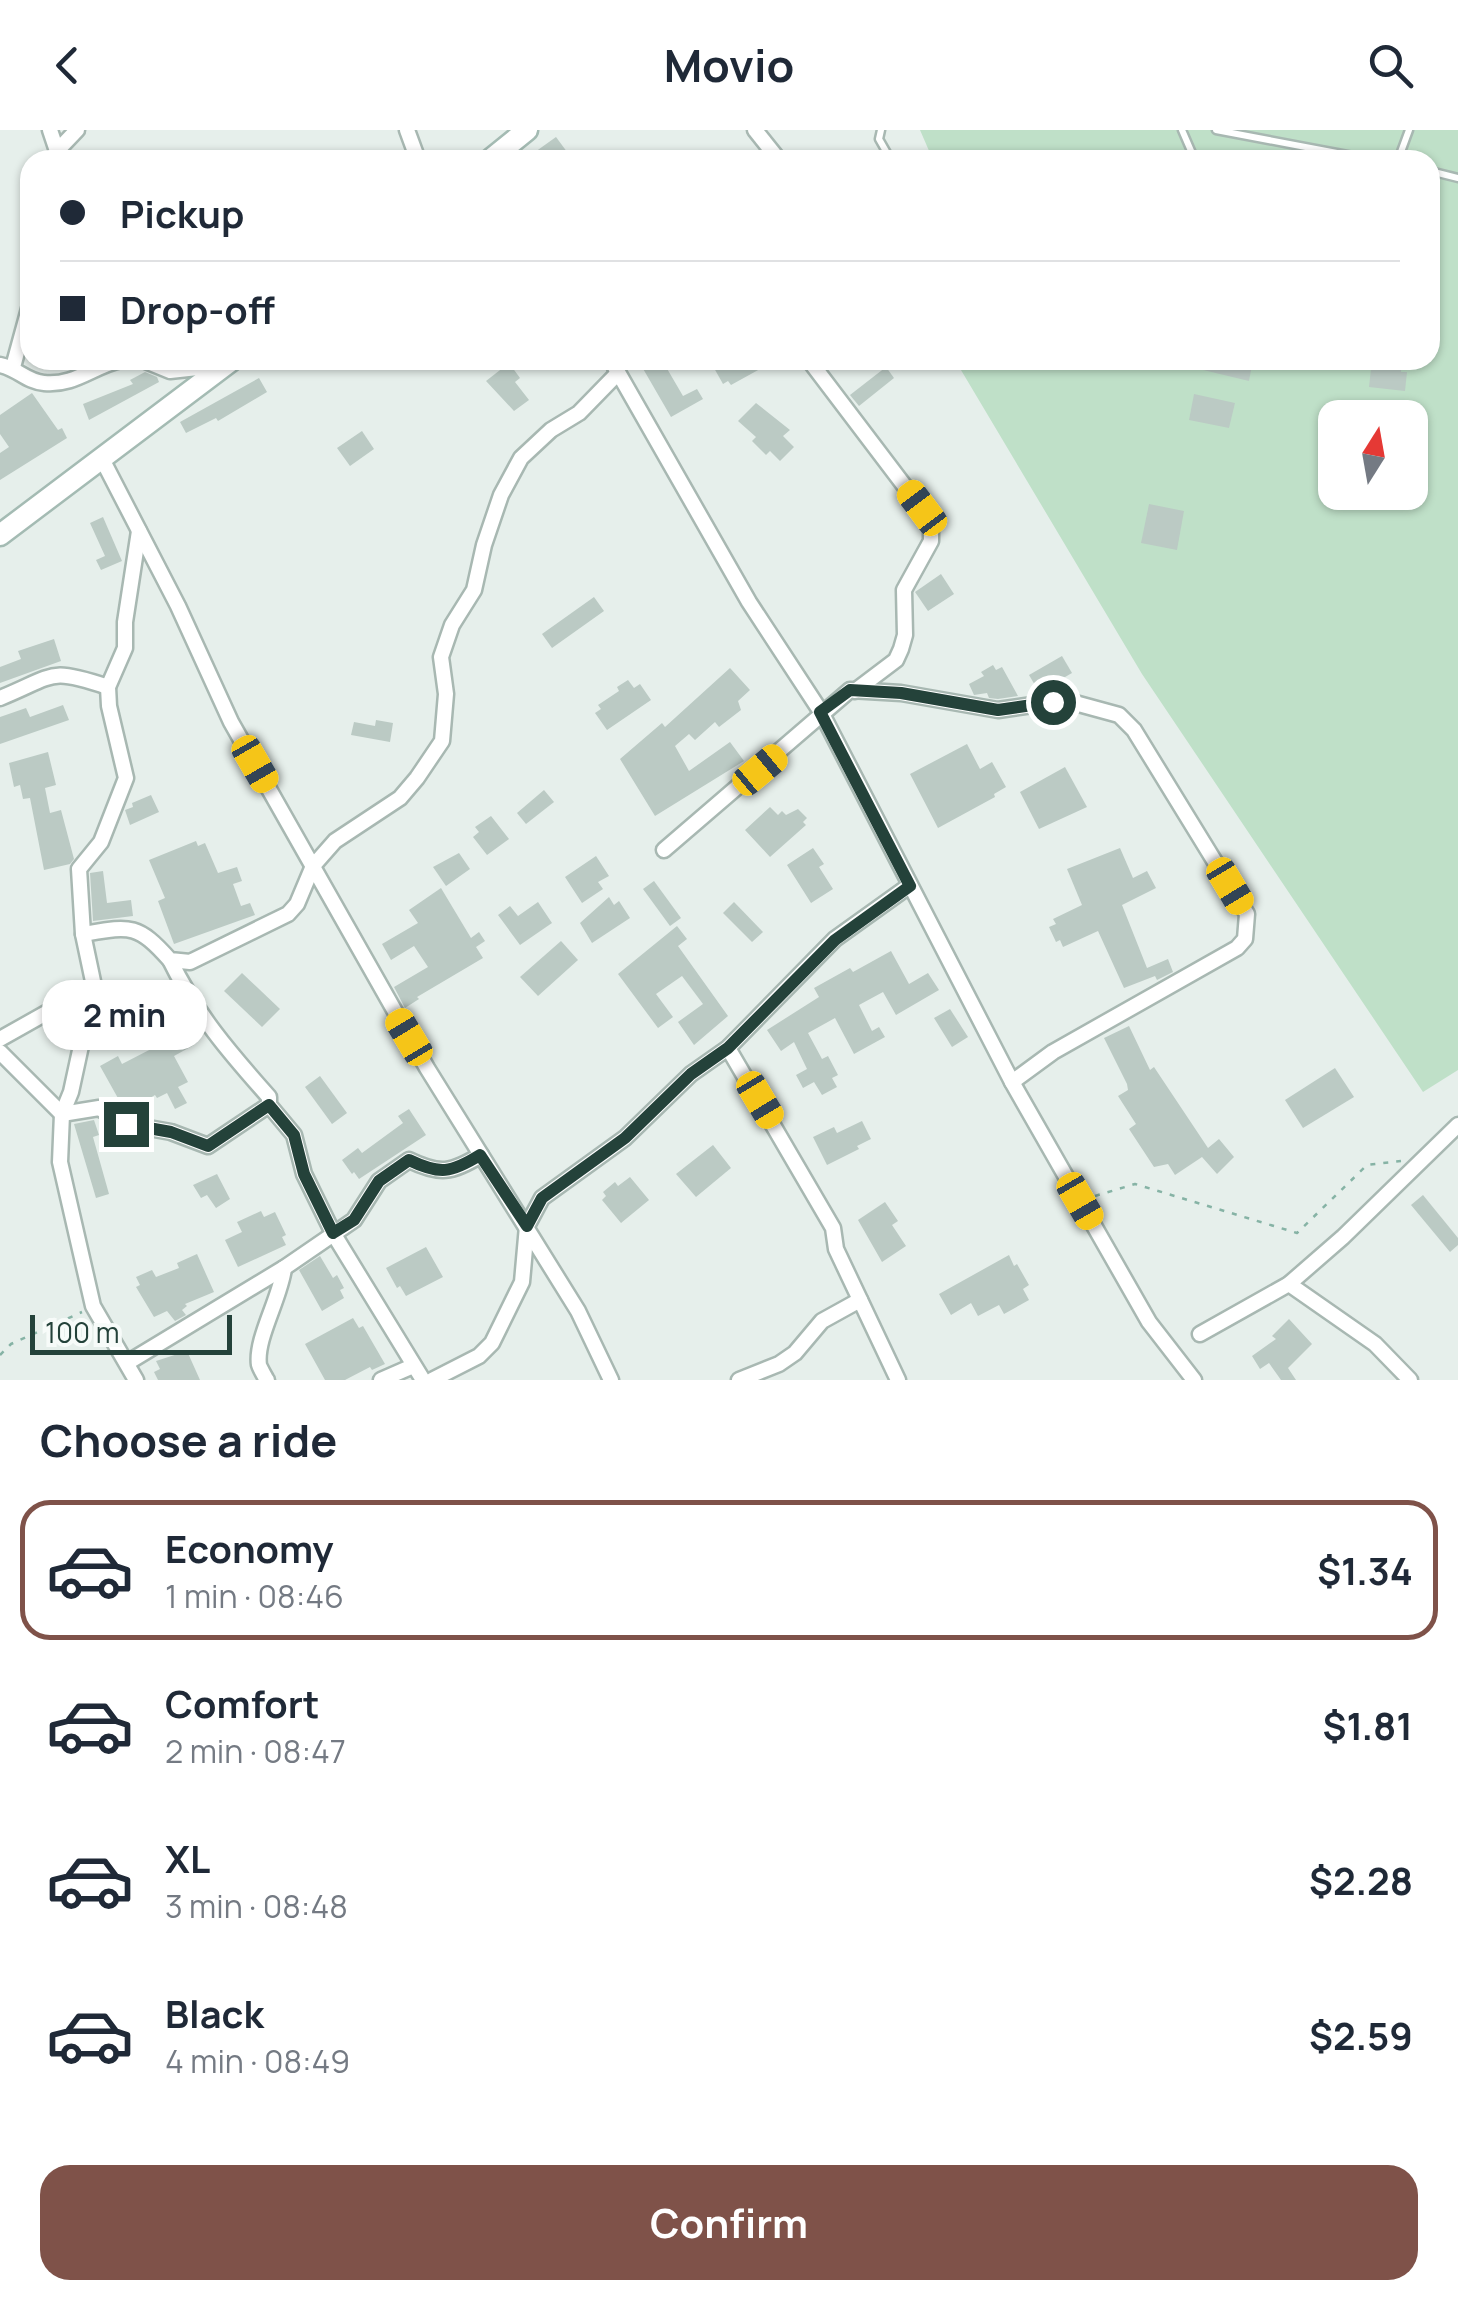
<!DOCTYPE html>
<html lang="en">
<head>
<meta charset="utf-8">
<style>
  :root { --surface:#fff; --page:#f2f2f3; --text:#1f2937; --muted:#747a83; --line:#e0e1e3; --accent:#7f5249 }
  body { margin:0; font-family:Manrope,sans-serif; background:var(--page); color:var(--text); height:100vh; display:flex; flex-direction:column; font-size:38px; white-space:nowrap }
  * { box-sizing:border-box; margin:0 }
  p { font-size:32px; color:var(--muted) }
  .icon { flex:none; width:55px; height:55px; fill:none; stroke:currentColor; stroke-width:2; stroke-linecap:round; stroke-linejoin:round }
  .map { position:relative; height:1250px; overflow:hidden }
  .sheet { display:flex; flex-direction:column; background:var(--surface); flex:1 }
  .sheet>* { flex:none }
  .top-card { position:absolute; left:20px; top:20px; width:1420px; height:220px; border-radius:30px; box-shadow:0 2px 8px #0004; display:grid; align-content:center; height:220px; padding:0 40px; background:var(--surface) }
  .needle { width:65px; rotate:11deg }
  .buttons { position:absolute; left:1318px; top:270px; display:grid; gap:20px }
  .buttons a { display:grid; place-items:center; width:110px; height:110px; border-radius:20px; background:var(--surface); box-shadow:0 2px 8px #0004; font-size:50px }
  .scale { position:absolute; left:30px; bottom:25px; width:202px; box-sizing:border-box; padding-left:10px; border:5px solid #24423a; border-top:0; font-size:28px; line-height:35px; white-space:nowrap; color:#24423a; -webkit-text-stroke:8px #f7fbf9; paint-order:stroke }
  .end { position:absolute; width:45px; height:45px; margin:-22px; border:12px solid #24423a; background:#fff; box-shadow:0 0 0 5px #fff }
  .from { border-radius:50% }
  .bubble { position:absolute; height:70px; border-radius:30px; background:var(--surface); box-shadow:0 2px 8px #0004; font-size:32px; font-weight:700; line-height:70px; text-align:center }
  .car { position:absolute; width:30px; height:60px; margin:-30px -15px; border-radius:12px; box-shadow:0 0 8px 2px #0007; background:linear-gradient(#f5c518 24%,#345 0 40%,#f5c518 0 76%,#345 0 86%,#f5c518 0) }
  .top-card b { display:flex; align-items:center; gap:35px; height:95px; font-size:38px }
  .top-card b+b { border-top:2px solid var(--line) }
  .top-card i { width:25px; height:25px; background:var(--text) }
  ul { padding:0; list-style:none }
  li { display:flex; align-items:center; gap:30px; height:140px; margin:0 20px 15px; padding:0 20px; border:5px solid transparent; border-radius:30px }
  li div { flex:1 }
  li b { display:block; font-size:38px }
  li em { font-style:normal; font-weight:700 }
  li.on { border-color:var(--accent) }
  li>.icon { width:90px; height:90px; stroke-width:1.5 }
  h2 { padding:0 40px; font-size:45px; line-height:120px }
  .cta { display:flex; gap:20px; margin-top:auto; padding:20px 40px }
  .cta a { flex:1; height:115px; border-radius:30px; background:var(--accent); color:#fff; font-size:40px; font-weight:700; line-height:115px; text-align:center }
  header { display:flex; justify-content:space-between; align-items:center; height:130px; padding:0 40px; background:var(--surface); font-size:45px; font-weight:700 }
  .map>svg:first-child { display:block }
  .green { fill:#bfe0c8; fill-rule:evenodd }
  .building { fill:#bbcac4 }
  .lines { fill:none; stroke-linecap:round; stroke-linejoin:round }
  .lane-casing { stroke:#a8b8b2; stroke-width:11 }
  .street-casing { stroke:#a8b8b2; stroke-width:19 }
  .secondary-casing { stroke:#a4bbb3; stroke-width:25 }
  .path { stroke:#86b3a5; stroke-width:2.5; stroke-dasharray:5 8; stroke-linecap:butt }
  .lane { stroke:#fff; stroke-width:6 }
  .street { stroke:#fff; stroke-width:14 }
  .secondary { stroke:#fff; stroke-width:20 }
  .route { stroke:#24423a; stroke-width:12 }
</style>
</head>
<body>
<header><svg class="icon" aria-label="back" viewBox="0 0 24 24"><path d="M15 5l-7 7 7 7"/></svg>Movio<svg class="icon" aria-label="search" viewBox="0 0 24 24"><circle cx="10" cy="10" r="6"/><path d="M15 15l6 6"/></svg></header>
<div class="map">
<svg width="1458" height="1250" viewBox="0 0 1458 1250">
  <rect width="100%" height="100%" fill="#e6efeb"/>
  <path class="green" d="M920,0H1458V940L1423,962L1142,544L955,230H1430V30H933ZM1335,288H1410V362H1335Z"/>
  <g class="building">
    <polygon points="556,7 573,30 524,30 542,17"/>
    <polygon points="638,230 662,230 683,266 697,259 703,269 671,287"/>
    <polygon points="716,230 755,230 760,239 731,255 728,251 723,254 714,238 719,235"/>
    <polygon points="1201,230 1253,230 1249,251 1199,239"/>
    <polygon points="1372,230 1402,230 1401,242 1407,242 1405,261 1369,257"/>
    <polygon points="509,233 520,248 515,252 529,270 514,281 486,251"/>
    <polygon points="886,237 894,248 859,276 850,265"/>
    <polygon points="145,242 157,247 159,252 89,290 83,274 133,254 130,250"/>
    <polygon points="259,248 267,262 218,291 216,288 186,303 180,292"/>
    <polygon points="32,263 58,300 62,298 67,308 0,350 0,323 9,317 0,304 0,285"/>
    <polygon points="1194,264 1235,273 1229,298 1189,290"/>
    <polygon points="756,273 790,300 783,306 794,317 780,331 770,321 766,325 752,311 756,307 738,291"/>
    <polygon points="362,301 374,319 350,336 337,318"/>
    <polygon points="1149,374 1184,381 1177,420 1141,413"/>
    <polygon points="103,387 122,431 101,440 96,430 105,426 90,393"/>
    <polygon points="941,444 954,464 928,481 915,462"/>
    <polygon points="594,467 604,481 552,518 542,504"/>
    <polygon points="54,509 61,531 0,553 0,537 21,529 18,521"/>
    <polygon points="1062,526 1072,543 1039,562 1029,545"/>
    <polygon points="993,535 996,540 1002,537 1018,566 998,569 989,568 987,563 974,565 969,554 984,546 981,542"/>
    <polygon points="730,538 750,560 738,571 741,580 719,597 715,592 695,610 689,604 675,616 689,641 730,612 744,631 655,686 620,629 662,593 665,597"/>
    <polygon points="628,550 634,558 640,554 651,570 607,600 595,583 601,579 598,575 619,561 617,557"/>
    <polygon points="63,575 69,590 0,614 0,587 26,578 30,587"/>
    <polygon points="376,590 393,593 390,612 351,605 354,592 375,596"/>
    <polygon points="967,614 980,639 992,632 1006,657 994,664 995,667 938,698 910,644"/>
    <polygon points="48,622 56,655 45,658 50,683 61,680 74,729 70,734 44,740 30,668 23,669 20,655 14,657 9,633"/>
    <polygon points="1065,637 1087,677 1039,699 1020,662"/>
    <polygon points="544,660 554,672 526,694 517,683"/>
    <polygon points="151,665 159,682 130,695 125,680 133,677 132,673"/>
    <polygon points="770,677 778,685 782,681 786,685 798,679 807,688 803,692 806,695 770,727 745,700"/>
    <polygon points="491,686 509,709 487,725 473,707 479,702 475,697"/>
    <polygon points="196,711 198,716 205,713 218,743 237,737 242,751 233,754 241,776 250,773 255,785 174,814 158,771 165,768 149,730"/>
    <polygon points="813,718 824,734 819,737 833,759 811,773 787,735"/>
    <polygon points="1120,718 1133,748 1147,741 1156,758 1122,775 1147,838 1168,829 1173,842 1157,850 1155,846 1124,858 1098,801 1063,817 1060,810 1056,812 1049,797 1056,794 1053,789 1082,775 1067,739"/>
    <polygon points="459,723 470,739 446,756 433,737"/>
    <polygon points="596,726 609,746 598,752 603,759 582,773 565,747"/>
    <polygon points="103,741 107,773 131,770 133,786 93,791 90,743"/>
    <polygon points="654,751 681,788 670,796 643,759"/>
    <polygon points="441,758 471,808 479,802 485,811 476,817 483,828 417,867 419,869 405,878 394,857 428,837 414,816 391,830 382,814 418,793 409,780"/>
    <polygon points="609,767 614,775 619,771 630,788 592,813 580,793"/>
    <polygon points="538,772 552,793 520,815 498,785 510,776 518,786"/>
    <polygon points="734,772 763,802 752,812 723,783"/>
    <polygon points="677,796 687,809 678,816 728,886 694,915 678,892 703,874 682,846 656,864 673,887 658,898 618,844"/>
    <polygon points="561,811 578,830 538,866 520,847"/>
    <polygon points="891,821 909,854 928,843 939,860 896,885 883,862 859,875 872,901 879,897 885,907 854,924 835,888 808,903 822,929 828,926 838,945 832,948 837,957 822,965 814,952 803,958 796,945 807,939 794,912 781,921 767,900 819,867 814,858 850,838 853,842"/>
    <polygon points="242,843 280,879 262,897 224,861"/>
    <polygon points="950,879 968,907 952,917 934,888"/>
    <polygon points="1129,896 1150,940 1154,937 1208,1018 1219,1009 1234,1027 1217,1044 1202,1027 1175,1045 1168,1034 1154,1037 1129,999 1136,994 1118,966 1128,960 1127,954 1104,908"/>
    <polygon points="186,901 194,915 174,926 188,952 178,957 187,973 175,979 167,963 157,968 155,965 127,982 113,974 119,970 100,936 118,926 122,934"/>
    <polygon points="1335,938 1354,967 1303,998 1285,970"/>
    <polygon points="320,946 347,983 332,994 305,957"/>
    <polygon points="409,979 426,1005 359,1049 354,1042 352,1044 342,1030 358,1018 362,1023 403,993 398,986"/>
    <polygon points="94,990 99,1005 93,1007 109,1064 96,1068 74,994"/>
    <polygon points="862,991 871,1009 857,1016 859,1019 827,1035 813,1007 834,997 837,1003"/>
    <polygon points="713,1015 731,1038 696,1067 676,1044"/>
    <polygon points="217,1044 230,1069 216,1078 207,1065 201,1068 193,1055"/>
    <polygon points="630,1047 649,1070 621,1093 602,1070 606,1066 603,1062 615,1052 618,1056"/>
    <polygon points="1423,1065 1458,1108 1458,1115 1450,1122 1411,1075"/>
    <polygon points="885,1072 898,1091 892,1095 906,1116 882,1132 858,1090"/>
    <polygon points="261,1081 264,1087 275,1082 286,1105 282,1107 286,1115 238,1137 225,1110 242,1102 237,1092"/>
    <polygon points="426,1117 443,1147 406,1166 400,1156 397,1158 386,1138"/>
    <polygon points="197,1124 214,1162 185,1174 187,1176 182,1180 186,1185 175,1191 167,1181 154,1187 136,1157 140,1155 136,1147 152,1140 156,1147 179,1138 177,1133"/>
    <polygon points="1009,1125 1014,1136 1017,1134 1029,1155 1023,1159 1029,1170 1004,1184 999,1175 978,1186 971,1173 951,1185 939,1164"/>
    <polygon points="320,1126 333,1148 337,1145 344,1158 340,1160 344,1168 322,1181 299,1140"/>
    <polygon points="353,1188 359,1198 363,1196 385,1234 372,1240 370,1237 345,1250 325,1250 305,1214"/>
    <polygon points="1289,1189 1312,1214 1288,1238 1296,1250 1281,1250 1269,1233 1260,1239 1252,1226 1276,1209 1272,1206"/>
    <polygon points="187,1221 200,1250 158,1250 154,1242 160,1239 156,1231"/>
  </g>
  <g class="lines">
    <defs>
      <g id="lane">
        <polyline points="881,0 879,9 891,30"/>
        <polyline points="1182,0 1195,30"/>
        <polyline points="1216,0 1374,30"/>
        <polyline points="1398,30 1409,0"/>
        <polyline points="1430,41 1458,48"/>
      </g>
      <g id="street">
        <polyline points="50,0 57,21"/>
        <polyline points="407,0 418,30"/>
        <polyline points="755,0 779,30"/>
        <polyline points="58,30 57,21 77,0"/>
        <polyline points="143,230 170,241 225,235"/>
        <polyline points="611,230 749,472 821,582 1012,952 1149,1192 1194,1250"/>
        <polyline points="809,230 922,379 931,398 931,411 904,460 905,505 901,519 896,530 855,561"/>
        <path d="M0,235C17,238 27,252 44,253C75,256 93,236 121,230"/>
        <polyline points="13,237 30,175"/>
        <polyline points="101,327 178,476 231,592 427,938 578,1181 611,1250"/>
        <path d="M0,568C56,545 48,537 108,557"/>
        <polyline points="664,720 850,560 901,563 998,580 1053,572 1075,573 1119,585 1134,600 1247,784 1245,809 1237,818 1053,922 1012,952"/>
        <path d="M83,804C130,796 137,793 170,830L190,832L288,784L297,774L313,736L335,711L400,668L417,648L442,611L446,564L441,527L452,495L474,460L484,415L501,365L521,328L551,300L579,283L618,243"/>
        <path d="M170,830C197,885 229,922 269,967V975L294,1005L304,1044L333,1103L423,1250"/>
        <polyline points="0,909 94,856"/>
        <polyline points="728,918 833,1098 836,1119 898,1250"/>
        <polyline points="0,922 62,984 99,978 126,994 171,1002 208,1016 269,975"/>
        <polyline points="1289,1154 1375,1214 1410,1250"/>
        <polyline points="1200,1204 1289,1154 1343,1107 1458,995"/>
        <path d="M127,1233L284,1138L354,1090L379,1051L409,1030C440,1045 451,1043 481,1025"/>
        <polyline points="136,1250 93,1176 60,1032 62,984 71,962 94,856 83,804 79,739 101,712 126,648 109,576 108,557 125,518 125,492 139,401"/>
        <path d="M267,1250C266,1249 259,1236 259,1235C255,1209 281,1167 284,1138"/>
        <polyline points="381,1250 413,1236"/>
        <polyline points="432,1250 479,1226 492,1213 522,1152 527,1096 542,1068 625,1008 691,944 728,918 835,809 909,756"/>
        <polyline points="739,1250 779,1234 795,1223 822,1191 860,1170"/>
      </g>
      <g id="secondary">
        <polyline points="490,30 527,0"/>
        <polyline points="0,405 232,230"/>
      </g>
    </defs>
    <use href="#lane" class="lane-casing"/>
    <use href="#street" class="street-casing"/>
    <use href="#secondary" class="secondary-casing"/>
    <g class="path">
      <polyline points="1095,1066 1135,1054 1297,1103 1367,1035 1401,1031"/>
      <polyline points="0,1225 11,1214 82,1182"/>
    </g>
    <use href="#lane" class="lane"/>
    <use href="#street" class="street"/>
    <use href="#secondary" class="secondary"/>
  </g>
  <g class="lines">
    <path class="route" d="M126,994L171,1002L208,1016L269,975L294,1005L304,1044L333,1103L354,1090L379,1051L409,1030C440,1045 451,1043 480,1025L527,1096L542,1068L625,1008L691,944L728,918L835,810L910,756L820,582L850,560L901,563L998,580L1053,572"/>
  </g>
</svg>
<div class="buttons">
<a><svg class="needle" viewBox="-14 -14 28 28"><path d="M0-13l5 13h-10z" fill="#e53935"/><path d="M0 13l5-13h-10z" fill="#747a83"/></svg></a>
</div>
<div class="scale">100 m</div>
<i class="end from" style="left:1053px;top:572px"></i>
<i class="end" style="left:126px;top:994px"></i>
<div class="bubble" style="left:42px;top:850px;width:165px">2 min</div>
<i class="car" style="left:922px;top:378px;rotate:323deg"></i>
<i class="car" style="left:255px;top:634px;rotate:150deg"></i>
<i class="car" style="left:760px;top:640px;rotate:50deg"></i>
<i class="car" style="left:1230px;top:756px;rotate:149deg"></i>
<i class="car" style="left:409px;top:907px;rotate:329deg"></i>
<i class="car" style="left:760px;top:970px;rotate:149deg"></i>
<i class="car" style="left:1080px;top:1071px;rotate:150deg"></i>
<div class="top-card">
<b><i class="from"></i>Pickup</b>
<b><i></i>Drop-off</b>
</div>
</div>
<section class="sheet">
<h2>Choose a ride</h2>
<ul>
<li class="on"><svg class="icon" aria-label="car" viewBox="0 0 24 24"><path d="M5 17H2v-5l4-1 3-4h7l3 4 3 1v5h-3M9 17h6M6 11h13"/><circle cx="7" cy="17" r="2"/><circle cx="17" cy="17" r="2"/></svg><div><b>Economy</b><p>1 min · 08:46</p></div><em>$1.34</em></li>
<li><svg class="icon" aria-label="car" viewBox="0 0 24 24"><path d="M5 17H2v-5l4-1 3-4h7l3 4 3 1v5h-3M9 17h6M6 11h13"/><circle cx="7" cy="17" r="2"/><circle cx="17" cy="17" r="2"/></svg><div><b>Comfort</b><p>2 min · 08:47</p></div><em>$1.81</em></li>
<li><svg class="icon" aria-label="car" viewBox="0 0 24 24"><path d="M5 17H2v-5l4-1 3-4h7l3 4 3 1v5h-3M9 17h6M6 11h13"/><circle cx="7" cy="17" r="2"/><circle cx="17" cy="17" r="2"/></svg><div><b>XL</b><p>3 min · 08:48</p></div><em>$2.28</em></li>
<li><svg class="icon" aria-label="car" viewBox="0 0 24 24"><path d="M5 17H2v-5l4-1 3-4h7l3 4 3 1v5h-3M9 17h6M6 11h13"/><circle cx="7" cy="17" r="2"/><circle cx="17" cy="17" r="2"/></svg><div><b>Black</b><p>4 min · 08:49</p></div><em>$2.59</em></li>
</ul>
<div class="cta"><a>Confirm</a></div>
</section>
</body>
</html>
